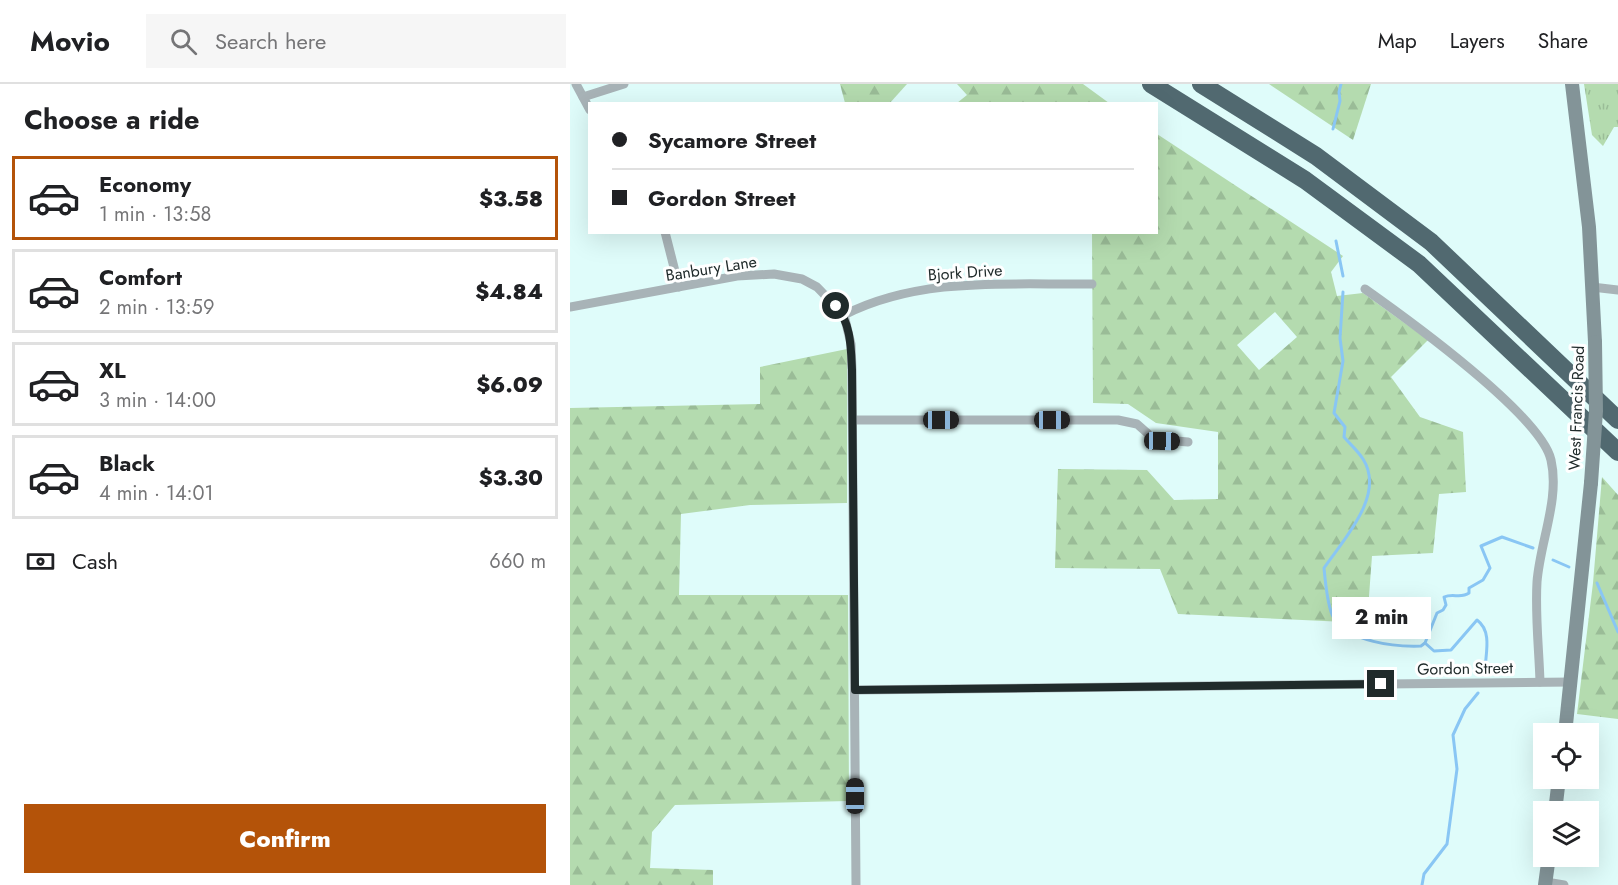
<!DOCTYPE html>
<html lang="en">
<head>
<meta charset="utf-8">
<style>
  :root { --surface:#fff; --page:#f6f6f6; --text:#202124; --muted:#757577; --line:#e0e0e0; --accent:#b45309 }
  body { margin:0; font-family:Jost,sans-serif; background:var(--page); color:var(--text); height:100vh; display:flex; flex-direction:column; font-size:22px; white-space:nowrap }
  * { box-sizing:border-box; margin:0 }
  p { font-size:20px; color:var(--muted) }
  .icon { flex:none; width:33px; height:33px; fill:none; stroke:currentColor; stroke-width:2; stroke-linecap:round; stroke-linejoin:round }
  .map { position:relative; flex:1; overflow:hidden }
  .side { display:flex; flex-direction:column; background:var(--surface); width:570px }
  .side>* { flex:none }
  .top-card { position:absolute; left:18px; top:18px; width:570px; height:132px; border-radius:0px; box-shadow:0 6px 24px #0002; display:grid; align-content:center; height:132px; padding:0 24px; background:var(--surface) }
  .controls { position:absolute; left:963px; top:639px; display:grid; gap:12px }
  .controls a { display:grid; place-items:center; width:66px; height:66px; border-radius:0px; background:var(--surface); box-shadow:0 6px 24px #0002; font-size:30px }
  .end { position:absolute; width:27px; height:27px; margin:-14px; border:8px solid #202b2b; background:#fff; box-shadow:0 0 0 3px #fff }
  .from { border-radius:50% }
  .bubble { position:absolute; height:42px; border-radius:0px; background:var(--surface); box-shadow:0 6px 24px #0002; font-size:20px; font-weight:800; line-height:42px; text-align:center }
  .car { position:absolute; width:18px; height:36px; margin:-18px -9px; border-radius:8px; box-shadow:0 0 4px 2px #0007; background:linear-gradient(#222 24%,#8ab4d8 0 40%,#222 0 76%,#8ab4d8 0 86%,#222 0) }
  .top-card b { display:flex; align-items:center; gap:21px; height:57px; font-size:22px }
  .top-card b+b { border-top:2px solid var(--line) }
  .top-card i { width:15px; height:15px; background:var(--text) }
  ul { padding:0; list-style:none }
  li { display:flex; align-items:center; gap:18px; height:84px; margin:0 12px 9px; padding:0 12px; border:3px solid var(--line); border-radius:0px }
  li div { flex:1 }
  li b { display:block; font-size:22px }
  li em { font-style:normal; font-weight:800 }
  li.selected { border-color:var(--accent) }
  li>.icon { width:54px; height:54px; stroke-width:1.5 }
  h2 { padding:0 24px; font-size:27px; line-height:72px }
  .pay { display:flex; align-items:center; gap:15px; height:66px; padding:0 24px; font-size:22px }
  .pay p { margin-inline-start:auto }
  .button { display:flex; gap:12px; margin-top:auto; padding:12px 24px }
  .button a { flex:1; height:69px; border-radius:0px; background:var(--accent); color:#fff; font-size:24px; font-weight:800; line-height:69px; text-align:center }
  header { display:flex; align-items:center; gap:36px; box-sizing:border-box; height:84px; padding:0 30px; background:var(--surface); border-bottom:2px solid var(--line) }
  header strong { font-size:28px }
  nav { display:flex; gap:33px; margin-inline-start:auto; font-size:21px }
  .search { width:420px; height:54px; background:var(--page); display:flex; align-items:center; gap:15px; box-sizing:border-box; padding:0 21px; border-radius:0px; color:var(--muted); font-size:22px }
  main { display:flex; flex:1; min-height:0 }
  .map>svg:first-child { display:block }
  .grass { fill:url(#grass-tufts) }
  .forest { fill:url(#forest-firs); fill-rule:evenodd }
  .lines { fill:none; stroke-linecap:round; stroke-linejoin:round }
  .stream { stroke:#89c6f4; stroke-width:3 }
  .street { stroke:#a8b3b7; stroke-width:9 }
  .secondary { stroke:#839498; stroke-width:14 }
  .highway { stroke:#516970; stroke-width:18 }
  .secondary-bridge { stroke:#839498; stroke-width:14 }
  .route { stroke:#202b2b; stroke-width:8 }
  .labels { text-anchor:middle; stroke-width:6; stroke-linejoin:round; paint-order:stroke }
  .street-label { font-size:16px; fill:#202b2b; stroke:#fff }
</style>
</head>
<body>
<header>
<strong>Movio</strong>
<div class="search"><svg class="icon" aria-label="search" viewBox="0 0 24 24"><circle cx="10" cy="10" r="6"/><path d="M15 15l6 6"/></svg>Search here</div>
<nav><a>Map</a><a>Layers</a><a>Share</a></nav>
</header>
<main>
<section class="side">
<h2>Choose a ride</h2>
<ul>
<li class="selected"><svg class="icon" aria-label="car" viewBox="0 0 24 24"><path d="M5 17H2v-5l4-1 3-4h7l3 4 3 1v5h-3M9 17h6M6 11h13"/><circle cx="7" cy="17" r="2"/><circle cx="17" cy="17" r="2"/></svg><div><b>Economy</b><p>1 min · 13:58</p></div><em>$3.58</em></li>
<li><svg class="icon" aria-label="car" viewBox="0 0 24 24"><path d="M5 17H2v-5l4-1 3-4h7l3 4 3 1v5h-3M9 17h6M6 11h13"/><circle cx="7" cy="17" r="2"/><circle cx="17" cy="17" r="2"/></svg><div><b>Comfort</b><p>2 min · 13:59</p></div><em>$4.84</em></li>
<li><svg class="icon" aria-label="car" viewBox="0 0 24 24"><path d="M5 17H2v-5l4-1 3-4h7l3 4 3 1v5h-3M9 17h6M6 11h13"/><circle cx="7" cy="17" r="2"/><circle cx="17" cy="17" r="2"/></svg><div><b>XL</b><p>3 min · 14:00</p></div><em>$6.09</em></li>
<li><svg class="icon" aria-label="car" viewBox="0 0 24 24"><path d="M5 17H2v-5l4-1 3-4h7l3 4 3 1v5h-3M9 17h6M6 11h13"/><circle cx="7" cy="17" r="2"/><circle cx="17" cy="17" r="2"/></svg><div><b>Black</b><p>4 min · 14:01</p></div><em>$3.30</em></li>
</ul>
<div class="pay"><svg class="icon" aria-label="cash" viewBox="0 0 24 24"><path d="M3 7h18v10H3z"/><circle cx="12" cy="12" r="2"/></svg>Cash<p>660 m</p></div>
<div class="button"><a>Confirm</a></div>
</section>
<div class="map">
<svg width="1048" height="801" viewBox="0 0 1048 801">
  <defs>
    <pattern id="grass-tufts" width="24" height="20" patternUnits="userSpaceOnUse" patternTransform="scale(1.5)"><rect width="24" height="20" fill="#b4dbaf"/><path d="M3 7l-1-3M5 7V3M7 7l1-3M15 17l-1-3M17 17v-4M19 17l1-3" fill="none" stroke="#9abc97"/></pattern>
    <pattern id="forest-firs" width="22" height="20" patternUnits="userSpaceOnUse" patternTransform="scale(1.5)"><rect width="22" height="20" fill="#b4dbaf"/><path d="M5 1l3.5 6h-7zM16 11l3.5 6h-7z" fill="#9abc97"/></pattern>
  </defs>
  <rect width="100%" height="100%" fill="#dffcfa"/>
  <polygon class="grass" points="1014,0 1048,0 1048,43 1044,43 1033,62 1022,51"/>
  <g class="forest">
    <polygon points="270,0 337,0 319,20 275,19"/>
    <polygon points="387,0 513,0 539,19 387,19 397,11"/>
    <polygon points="699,0 801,0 783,56"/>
    <path d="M587,50L773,172L761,188L767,212L793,209L858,256L821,293L850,333L893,348L896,408L869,410L863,469L802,472L797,539L608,530L590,485L485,484L488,385L577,386L604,416L648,415V348L586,339L558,320L523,319L522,149L586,148ZM705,228L727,253L689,286L667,261Z"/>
    <polygon points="277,265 277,419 180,421 111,430 109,511 278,511 279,717 105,721 82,748 80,784 143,786 143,801 0,801 0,324 190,320 190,283"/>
    <polygon points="1032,393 1048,411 1048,635 1007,630 1023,499"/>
  </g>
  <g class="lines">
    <g class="stream">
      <polyline points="763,45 770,17 769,8 771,0"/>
      <polyline points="766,157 773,192"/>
      <path d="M773,208L770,254L773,277L764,329L775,343L774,353C780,360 788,367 793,375C816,411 773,456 754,484C755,495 758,526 764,534C782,558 822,563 851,562L855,559L867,529L873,526L876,521L874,513C883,509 891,515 899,509V504L913,496L920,484L911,462L932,453L963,464"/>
      <polyline points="983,476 999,483"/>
      <polyline points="1027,499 1048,548"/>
      <path d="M855,559L864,567L881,566L907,536C922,547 916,568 915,585"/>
      <polyline points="852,801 854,790 877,760 887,685 883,651 895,625 908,609"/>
    </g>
    <g class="street">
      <polyline points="6,0 20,26"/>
      <polyline points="13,13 54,0"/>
      <polyline points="95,148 109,203"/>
      <polyline points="1022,203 1048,206"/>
      <path d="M795,205C836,234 971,331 981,376C990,415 970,458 967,498C965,531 969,565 970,598"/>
      <polyline points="0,223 167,192 204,190 232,195 247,203 274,231 281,260 282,286 286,801"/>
      <path d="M274,231C350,192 439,201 522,200"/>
      <polyline points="283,336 548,336 567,340 584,355 618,358"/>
      <polyline points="285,606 1002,598"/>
      <polyline points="976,798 994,801"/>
    </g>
    <g class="secondary">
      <polyline points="1002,0 1019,143 1025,258"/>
      <polyline points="995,650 1021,399"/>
      <polyline points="985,728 989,694"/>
      <polyline points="975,801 979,772"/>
    </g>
    <g class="highway">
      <polyline points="581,0 735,96 849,180 1048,368"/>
      <polyline points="631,0 746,72 861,158 1048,336"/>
    </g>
    <polyline class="secondary-bridge" points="1021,399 1026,327 1025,258"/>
  </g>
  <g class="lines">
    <path class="route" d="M266,222C281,239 281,264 282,286L285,606L811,600"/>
  </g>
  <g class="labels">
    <g class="street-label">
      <text transform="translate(141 184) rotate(-9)" y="6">Banbury Lane</text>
      <text transform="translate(395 188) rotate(-4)" y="6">Bjork Drive</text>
      <text transform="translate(1006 324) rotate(-88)" y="6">West Francis Road</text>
      <text transform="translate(895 584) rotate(-1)" y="6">Gordon Street</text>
    </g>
  </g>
</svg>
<div class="controls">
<a><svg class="icon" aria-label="locate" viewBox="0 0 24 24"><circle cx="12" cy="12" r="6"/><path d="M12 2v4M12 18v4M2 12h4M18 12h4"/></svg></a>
<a><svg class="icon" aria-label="layers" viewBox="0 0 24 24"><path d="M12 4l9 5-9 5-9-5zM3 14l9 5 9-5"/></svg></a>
</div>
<i class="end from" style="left:266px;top:222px"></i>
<i class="end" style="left:811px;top:600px"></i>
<div class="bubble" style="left:762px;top:513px;width:99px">2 min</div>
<i class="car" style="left:371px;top:336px;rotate:90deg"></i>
<i class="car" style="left:482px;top:336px;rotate:90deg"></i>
<i class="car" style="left:592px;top:357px;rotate:91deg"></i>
<i class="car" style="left:285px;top:712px;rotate:0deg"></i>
<div class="top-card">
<b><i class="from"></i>Sycamore Street</b>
<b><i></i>Gordon Street</b>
</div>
</div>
</main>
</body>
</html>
